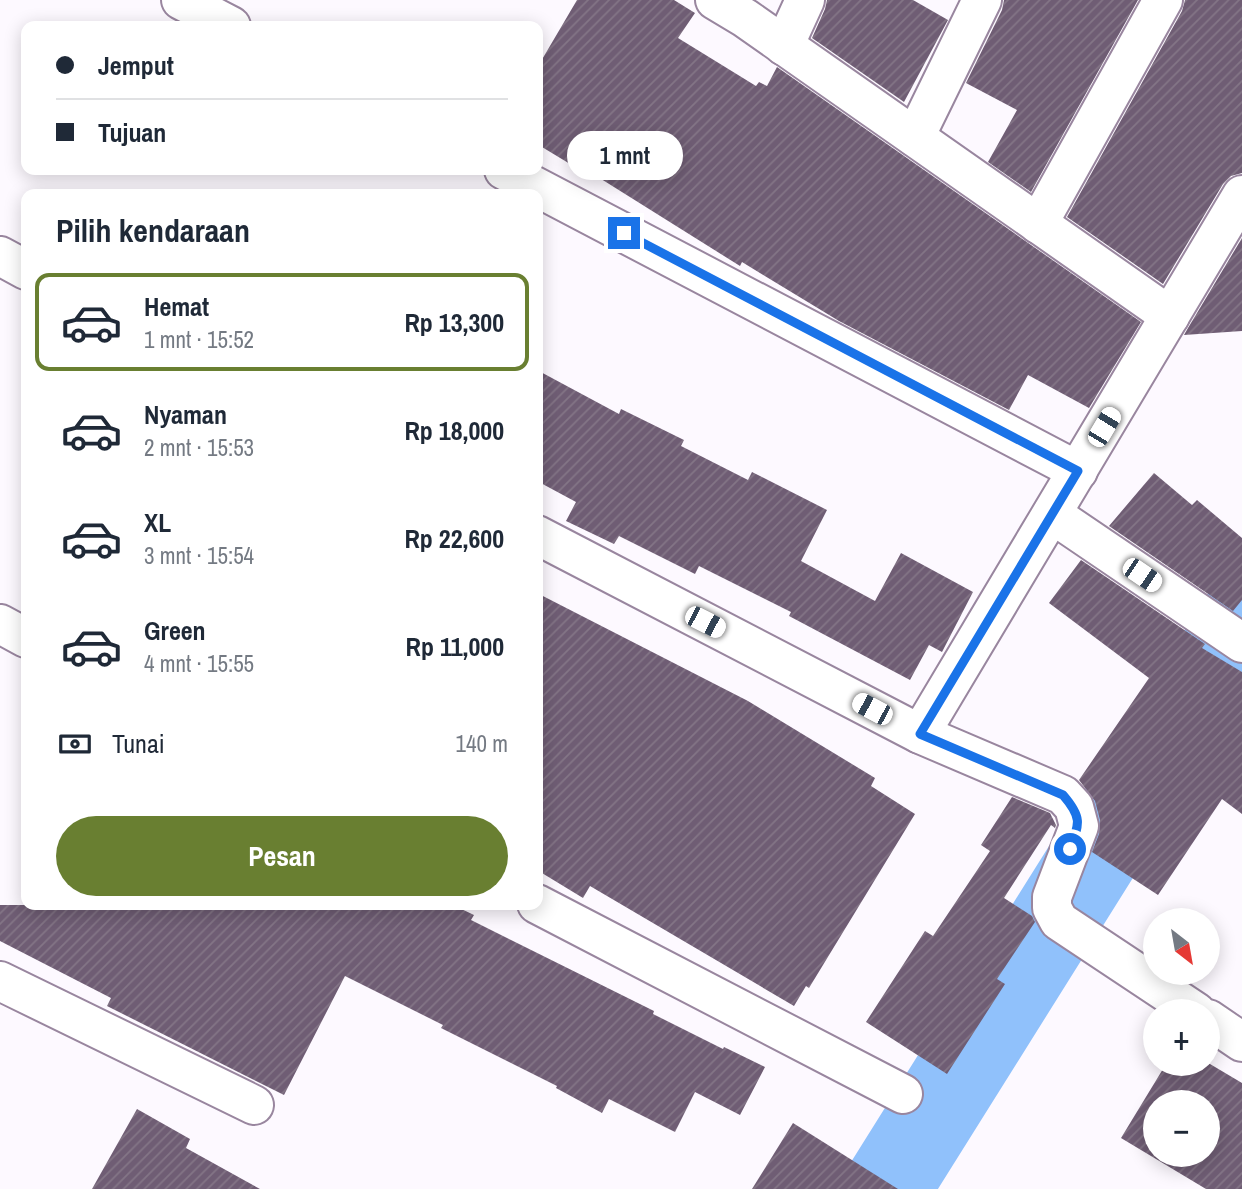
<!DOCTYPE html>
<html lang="id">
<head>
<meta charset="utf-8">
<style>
  :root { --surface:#fff; --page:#f2f2f3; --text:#1f2937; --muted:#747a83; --line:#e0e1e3; --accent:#697f31 }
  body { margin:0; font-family:"Archivo Narrow",sans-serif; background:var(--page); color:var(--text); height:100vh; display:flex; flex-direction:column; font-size:26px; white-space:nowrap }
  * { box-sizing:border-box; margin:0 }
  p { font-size:23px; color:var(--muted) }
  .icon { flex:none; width:38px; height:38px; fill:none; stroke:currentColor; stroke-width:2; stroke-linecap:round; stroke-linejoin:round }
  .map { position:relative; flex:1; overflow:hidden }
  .drawer { position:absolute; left:21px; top:189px; width:522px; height:721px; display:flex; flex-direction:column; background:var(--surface); border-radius:14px; box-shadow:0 4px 18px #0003 }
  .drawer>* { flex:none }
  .guide { position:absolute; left:21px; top:21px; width:522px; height:154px; border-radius:14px; box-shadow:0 4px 18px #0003; display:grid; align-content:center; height:154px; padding:0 35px; background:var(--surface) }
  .needle { width:46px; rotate:149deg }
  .fabs { position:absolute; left:1143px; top:908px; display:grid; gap:14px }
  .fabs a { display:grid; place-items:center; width:77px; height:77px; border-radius:50%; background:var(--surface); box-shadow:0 4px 18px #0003; font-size:35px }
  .end { position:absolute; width:32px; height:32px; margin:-16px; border:9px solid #1a73e8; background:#fff; box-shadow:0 0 0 4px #fff }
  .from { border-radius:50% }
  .bubble { position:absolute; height:49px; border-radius:24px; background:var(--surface); box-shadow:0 4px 18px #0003; font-size:23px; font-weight:800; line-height:49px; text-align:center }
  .car { position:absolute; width:21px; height:42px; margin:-21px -10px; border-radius:9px; box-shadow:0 0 5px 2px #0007; background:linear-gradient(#fff 24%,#345 0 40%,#fff 0 76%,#345 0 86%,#fff 0) }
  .guide b { display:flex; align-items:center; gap:24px; height:66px; font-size:26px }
  .guide b+b { border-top:2px solid var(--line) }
  .guide i { width:18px; height:18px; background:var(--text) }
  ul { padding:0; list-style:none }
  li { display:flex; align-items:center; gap:21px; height:98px; margin:0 14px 10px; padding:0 21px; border:4px solid transparent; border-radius:14px }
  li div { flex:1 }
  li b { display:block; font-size:26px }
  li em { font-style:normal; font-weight:800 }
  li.active { border-color:var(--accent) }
  li>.icon { width:63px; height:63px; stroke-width:1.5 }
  h2 { padding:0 35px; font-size:32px; line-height:84px }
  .pay { display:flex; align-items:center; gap:18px; height:77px; padding:0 35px; font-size:26px }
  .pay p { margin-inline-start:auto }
  .primary-button { display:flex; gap:14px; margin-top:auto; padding:14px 35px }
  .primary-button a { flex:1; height:80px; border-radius:42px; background:var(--accent); color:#fff; font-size:28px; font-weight:800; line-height:80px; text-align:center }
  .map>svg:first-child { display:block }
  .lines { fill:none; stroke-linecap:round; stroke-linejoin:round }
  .river { stroke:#90c1fb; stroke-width:88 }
  .building { fill:url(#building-hatch); fill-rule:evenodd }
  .minor-casing { stroke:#99869f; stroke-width:42 }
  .minor { stroke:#fff; stroke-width:38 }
  .route { stroke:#1a73e8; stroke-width:9 }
</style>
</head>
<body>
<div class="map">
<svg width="1242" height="1189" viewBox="0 0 1242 1189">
  <defs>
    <pattern id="building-hatch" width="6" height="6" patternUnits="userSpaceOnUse" patternTransform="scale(1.75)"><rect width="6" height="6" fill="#6f5d74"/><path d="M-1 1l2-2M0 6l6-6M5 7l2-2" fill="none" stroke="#837586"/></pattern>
  </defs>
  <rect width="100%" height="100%" fill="#fdf9ff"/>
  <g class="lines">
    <polyline class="river" points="886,1189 1242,621"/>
  </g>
  <g class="building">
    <polygon points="577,0 674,0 695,13 678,38 756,86 759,82 767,86 777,67 1141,322 1089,408 1028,375 1009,410 839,321 742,262 740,266 582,167 580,170 537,144 537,68"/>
    <polygon points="827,0 913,0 948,20 904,102 812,38 825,9"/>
    <polygon points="1004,0 1138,0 1031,192 988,162 1017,110 966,83 1002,10"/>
    <polygon points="1185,0 1242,0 1242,173 1231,176 1223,184 1163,284 1067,217 1182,11"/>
    <polygon points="1242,238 1242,331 1184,335 1188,328"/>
    <polygon points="537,370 619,414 621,409 684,440 681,446 748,480 752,472 827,510 801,561 875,601 901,553 973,592 942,652 929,645 910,680 789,616 791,612 699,566 695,574 619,536 614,544 566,521 576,502 537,481"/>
    <polygon points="1154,473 1192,505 1197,500 1242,538 1242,600 1233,611 1109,526"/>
    <polygon points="1081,560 1205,644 1202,648 1242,672 1242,814 1222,799 1158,895 1092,852 1099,834 1100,820 1095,801 1079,780 1149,678 1049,603"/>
    <polygon points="537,593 748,701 875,778 871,786 915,814 809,988 806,986 794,1006 590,886 583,898 537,870"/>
    <polygon points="1012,797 1050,813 1056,825 1055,828 1051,825 1004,898 1032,916 1035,922 997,979 1005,984 947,1074 866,1022 925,931 933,936 990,851 981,845"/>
    <polygon points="0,905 453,905 474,915 471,920 654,1011 653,1014 723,1049 724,1047 765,1067 740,1115 695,1092 675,1132 609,1099 602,1113 556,1088 557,1086 441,1028 443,1025 345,976 284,1095 107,1006 111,998 0,941"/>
    <path d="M1166,1064H1210L1242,1083V1189H1206L1121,1138ZM1155,1102H1208V1155H1155Z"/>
    <polygon points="137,1109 190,1139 186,1148 260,1189 92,1189"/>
    <polygon points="793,1123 898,1189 752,1189"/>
  </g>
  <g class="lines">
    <defs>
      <g id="minor">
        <polyline points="181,0 231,26"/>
        <polyline points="715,0 745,18 1170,316"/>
        <polyline points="784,46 805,0"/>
        <polyline points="915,137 982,0"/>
        <polyline points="504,170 1078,471"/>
        <polyline points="1038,224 1163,0"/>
        <polyline points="0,256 26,270"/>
        <polyline points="1052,514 1242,643"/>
        <polyline points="537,535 920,734 1063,795 1074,807 1079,826 1052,897 1052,908 1059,921 1196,1012"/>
        <polyline points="0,624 26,638"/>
        <polyline points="920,734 1242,195"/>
        <polyline points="537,904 903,1094"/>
        <polyline points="0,981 254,1105"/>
        <polyline points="1208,1019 1242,1042"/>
      </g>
    </defs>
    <use href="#minor" class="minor-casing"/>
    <use href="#minor" class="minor"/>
  </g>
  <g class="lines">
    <path class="route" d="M624,233L1078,471L920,734L1063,795C1082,817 1080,823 1070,849"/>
  </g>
</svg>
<div class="fabs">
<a><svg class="needle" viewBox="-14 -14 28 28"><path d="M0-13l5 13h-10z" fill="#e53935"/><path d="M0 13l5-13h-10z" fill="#747a83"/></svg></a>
<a>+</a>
<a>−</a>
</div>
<i class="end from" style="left:1070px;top:849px"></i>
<i class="end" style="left:624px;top:233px"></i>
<div class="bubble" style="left:567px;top:131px;width:116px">1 mnt</div>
<i class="car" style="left:1104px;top:427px;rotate:31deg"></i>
<i class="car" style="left:1142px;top:575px;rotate:124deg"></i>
<i class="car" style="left:705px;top:622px;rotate:117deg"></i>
<i class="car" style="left:872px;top:709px;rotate:298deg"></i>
<div class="guide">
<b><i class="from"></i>Jemput</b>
<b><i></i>Tujuan</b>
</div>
<section class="drawer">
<h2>Pilih kendaraan</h2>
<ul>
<li class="active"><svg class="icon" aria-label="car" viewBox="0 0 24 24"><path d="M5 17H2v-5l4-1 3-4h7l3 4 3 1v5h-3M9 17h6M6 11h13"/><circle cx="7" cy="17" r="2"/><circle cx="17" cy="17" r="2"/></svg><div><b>Hemat</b><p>1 mnt · 15:52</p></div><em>Rp 13,300</em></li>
<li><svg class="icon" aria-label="car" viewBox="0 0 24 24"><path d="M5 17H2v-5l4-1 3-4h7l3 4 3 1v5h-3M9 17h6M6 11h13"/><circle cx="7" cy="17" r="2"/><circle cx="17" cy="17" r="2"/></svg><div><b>Nyaman</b><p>2 mnt · 15:53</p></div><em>Rp 18,000</em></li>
<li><svg class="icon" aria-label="car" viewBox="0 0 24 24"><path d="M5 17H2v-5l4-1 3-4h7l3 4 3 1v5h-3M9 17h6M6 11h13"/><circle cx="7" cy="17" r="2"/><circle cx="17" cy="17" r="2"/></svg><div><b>XL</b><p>3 mnt · 15:54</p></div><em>Rp 22,600</em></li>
<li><svg class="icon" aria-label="car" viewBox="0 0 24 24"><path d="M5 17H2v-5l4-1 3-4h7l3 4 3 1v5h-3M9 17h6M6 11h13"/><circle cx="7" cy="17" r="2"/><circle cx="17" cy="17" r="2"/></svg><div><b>Green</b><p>4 mnt · 15:55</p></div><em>Rp 11,000</em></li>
</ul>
<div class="pay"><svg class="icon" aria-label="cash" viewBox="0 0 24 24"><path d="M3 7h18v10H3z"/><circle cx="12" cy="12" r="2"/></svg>Tunai<p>140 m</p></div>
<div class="primary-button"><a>Pesan</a></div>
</section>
</div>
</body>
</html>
